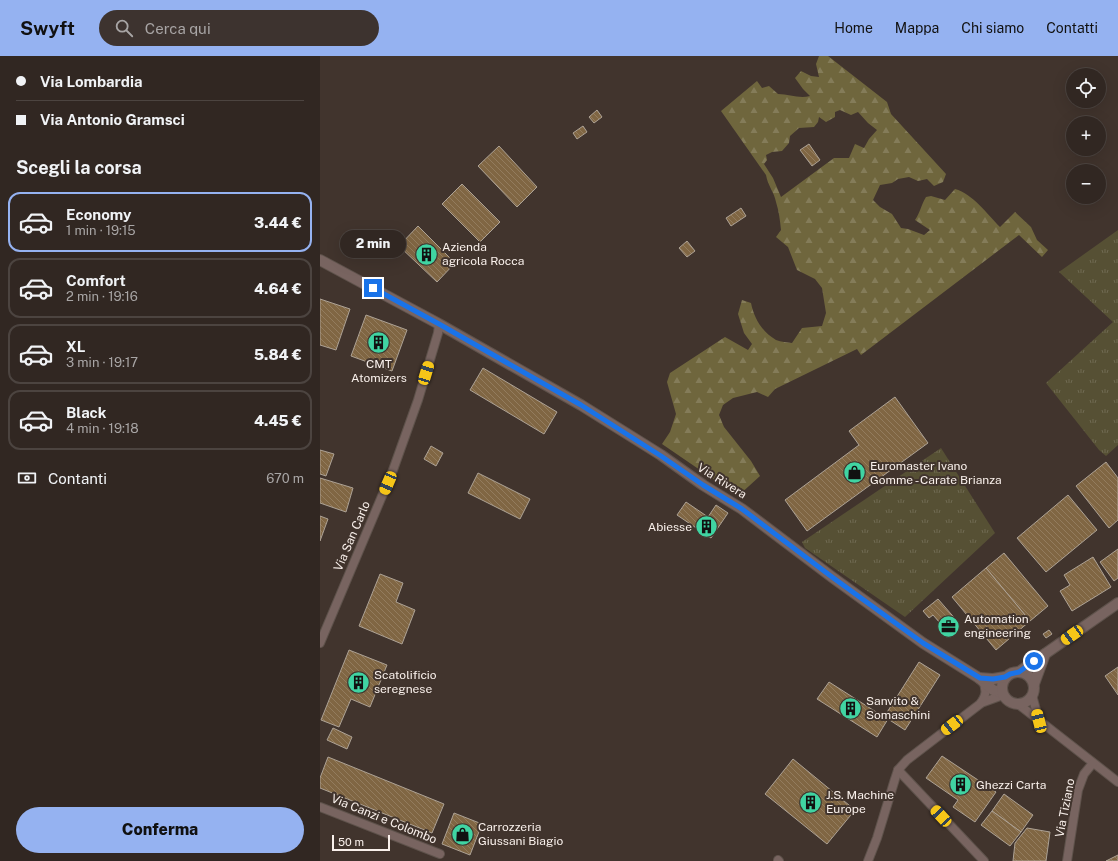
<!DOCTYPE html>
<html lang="it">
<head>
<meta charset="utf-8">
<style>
  :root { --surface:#312722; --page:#3d332f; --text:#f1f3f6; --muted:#a8a5a5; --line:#4c4440; --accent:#95b2f1 }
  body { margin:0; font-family:"Public Sans",sans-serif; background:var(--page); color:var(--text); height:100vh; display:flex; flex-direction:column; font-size:15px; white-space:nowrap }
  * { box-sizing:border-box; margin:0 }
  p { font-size:13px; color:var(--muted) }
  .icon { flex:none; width:22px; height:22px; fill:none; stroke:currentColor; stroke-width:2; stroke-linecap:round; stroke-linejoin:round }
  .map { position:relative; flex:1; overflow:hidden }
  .panel { display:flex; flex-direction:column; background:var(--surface); width:320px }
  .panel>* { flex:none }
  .top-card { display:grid; align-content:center; height:88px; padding:0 16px; background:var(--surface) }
  .controls { position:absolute; left:746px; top:12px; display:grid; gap:8px }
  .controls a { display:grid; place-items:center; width:40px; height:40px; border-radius:50%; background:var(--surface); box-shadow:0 4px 16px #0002,0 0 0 1px var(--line); font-size:20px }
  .scale { position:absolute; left:12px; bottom:10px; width:58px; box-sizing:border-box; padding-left:4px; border:2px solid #f9f0eb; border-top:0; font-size:11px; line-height:14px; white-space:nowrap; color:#f9f0eb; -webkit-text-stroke:3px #41342d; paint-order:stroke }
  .end { position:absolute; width:18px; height:18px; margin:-9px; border:5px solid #1a73e8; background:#fff; box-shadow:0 0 0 2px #fff }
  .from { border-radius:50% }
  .bubble { position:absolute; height:28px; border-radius:14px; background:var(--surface); box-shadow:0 4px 16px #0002,0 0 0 1px var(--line); font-size:13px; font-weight:800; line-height:28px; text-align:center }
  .car { position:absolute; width:12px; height:24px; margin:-12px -6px; border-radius:5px; box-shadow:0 0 3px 1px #0007; background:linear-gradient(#f5c518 24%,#345 0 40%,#f5c518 0 76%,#345 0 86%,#f5c518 0) }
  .top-card b { display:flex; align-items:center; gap:14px; height:38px; font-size:15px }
  .top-card b+b { border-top:1px solid var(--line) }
  .top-card i { width:10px; height:10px; background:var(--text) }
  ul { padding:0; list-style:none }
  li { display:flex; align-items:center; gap:12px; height:60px; margin:0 8px 6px; padding:0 8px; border:2px solid var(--line); border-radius:12px }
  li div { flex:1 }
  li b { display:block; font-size:15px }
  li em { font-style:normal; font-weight:800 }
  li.active { border-color:var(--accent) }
  li>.icon { width:36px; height:36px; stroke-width:1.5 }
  h2 { padding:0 16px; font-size:18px; line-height:48px }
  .pay { display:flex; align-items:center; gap:10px; height:44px; padding:0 16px; font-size:15px }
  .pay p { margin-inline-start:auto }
  .button { display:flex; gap:8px; margin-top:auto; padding:8px 16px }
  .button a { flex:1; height:46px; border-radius:24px; background:var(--accent); color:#111; font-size:16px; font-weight:800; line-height:46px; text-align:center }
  header { display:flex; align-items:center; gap:24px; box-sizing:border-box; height:56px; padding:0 20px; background:var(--accent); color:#111 }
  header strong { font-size:19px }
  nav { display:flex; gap:22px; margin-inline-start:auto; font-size:14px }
  .search { width:280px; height:36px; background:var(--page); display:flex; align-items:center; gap:10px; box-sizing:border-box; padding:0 14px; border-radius:22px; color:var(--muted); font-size:15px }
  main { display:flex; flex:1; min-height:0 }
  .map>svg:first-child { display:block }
  .grass { fill:url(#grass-tufts) }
  .forest { fill:url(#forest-firs); fill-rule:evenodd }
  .building { fill:url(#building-back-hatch); stroke:#ada295 }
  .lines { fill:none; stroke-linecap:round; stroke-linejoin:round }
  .minor-casing { stroke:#5e524b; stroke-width:10 }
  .tertiary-casing { stroke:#5e524b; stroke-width:12 }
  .minor { stroke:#786460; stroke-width:8 }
  .tertiary { stroke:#786460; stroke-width:10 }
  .route { stroke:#1a73e8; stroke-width:5 }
  .labels { text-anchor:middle; stroke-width:4; stroke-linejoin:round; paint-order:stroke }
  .poi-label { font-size:12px; fill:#f9f0eb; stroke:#41342d; text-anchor:start }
  .street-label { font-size:12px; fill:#f9f0eb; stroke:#41342d }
</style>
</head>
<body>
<header>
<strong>Swyft</strong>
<div class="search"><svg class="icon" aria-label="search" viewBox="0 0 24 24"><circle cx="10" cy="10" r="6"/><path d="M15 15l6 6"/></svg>Cerca qui</div>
<nav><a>Home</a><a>Mappa</a><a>Chi siamo</a><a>Contatti</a></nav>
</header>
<main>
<section class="panel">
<div class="top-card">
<b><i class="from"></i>Via Lombardia</b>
<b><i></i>Via Antonio Gramsci</b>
</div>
<h2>Scegli la corsa</h2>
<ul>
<li class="active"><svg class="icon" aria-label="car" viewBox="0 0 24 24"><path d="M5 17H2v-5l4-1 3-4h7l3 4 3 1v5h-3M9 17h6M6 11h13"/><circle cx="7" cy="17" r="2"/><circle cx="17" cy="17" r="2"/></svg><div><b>Economy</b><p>1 min · 19:15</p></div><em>3.44 €</em></li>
<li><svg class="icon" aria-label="car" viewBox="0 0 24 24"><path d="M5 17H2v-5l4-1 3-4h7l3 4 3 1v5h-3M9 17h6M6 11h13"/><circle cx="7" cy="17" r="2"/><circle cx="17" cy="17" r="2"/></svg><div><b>Comfort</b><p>2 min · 19:16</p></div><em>4.64 €</em></li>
<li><svg class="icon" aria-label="car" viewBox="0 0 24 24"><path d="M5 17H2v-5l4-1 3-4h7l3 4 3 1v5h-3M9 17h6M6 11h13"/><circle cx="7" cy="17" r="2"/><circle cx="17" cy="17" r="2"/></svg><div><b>XL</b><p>3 min · 19:17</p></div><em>5.84 €</em></li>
<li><svg class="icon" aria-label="car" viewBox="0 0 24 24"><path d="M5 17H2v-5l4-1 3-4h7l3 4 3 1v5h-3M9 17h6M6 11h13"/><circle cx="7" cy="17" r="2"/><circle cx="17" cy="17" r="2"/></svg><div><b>Black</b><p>4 min · 19:18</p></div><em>4.45 €</em></li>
</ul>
<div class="pay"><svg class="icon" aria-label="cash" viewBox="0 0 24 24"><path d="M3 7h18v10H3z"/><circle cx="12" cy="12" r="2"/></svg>Contanti<p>670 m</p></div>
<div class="button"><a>Conferma</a></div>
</section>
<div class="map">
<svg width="798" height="805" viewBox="0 0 798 805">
  <defs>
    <pattern id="grass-tufts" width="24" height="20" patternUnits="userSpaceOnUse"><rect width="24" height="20" fill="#565034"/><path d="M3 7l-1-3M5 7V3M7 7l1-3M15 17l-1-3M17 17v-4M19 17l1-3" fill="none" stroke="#6f6a52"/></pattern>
    <pattern id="forest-firs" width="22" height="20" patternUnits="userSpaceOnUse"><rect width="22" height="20" fill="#6f663d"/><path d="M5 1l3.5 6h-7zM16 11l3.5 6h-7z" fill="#847c59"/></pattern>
    <pattern id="building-back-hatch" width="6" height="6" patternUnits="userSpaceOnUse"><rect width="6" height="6" fill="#806643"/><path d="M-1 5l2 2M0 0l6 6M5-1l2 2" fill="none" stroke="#937c5e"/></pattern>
  </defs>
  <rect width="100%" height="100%" fill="#41342d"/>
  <g class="grass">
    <polygon points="798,174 798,389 786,400 779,394 726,327 793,266 739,216"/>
    <polygon points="621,392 675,477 585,561 485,492 482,486"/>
  </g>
  <path class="forest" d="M499,0H508L567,46L571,58L626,118L623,126L614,130L607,123L598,125L589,121L578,123L572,127L560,129L553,144L560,151L572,158L581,172L588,173L604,179L610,174L595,164C600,157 601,149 606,141L611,140L625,144L635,133C653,138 667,158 680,171L695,156L711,171L717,184L728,194L722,201L699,179L541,299L537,293L455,333L448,341L437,336L413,342L403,349L399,359L404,371L431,405L440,420L418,440L342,388L350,376L356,358L347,326L350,317L405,281L428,294L432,288L424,277L418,258L422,244L431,247C434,262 442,276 456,284C461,286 467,286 472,287L482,272L502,270L506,257L502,232L495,223L477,214L468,191L456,181L461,174C460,165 459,155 456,146C454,136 448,130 446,119L401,55L437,25L442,32L449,30L458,38C469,38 479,43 490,40L483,33L475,22L481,15L491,20L499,21L496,8ZM520,54L531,59L538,56L548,67L557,74L549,83L544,92L535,88L529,102H514L461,141L453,122L444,108L447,104L446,99L452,96L462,95L469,87L470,80L479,72L494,71L498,66L499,61L506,66L515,61V56Z"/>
  <g class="building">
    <polygon points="277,54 282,61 274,67 269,61"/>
    <polygon points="263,70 267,76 257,83 253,77"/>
    <polygon points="489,88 500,104 492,110 480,94"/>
    <polygon points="179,90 217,131 197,151 158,110"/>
    <polygon points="142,128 180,166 160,186 122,148"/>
    <polygon points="421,152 426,160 411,170 406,162"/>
    <polygon points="98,170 135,207 117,226 79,190"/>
    <polygon points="367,185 375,195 367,201 359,192"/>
    <polygon points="0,243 30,253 16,294 0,289"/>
    <polygon points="46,259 87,274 72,315 31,300"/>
    <polygon points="163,312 237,356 224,378 150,334"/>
    <polygon points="575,341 608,387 487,475 465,444 539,389 529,375"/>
    <polygon points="111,390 123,397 116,410 104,403"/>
    <polygon points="0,394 14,398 6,420 0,418"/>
    <polygon points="786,406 798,422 798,464 789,472 756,430"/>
    <polygon points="158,417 210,443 200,463 148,437"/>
    <polygon points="0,422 33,432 26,456 0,447"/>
    <polygon points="748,439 777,474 726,516 697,482"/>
    <polygon points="366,446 388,461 396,449 408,457 391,482 357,459"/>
    <polygon points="0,460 8,463 0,485"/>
    <polygon points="798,493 798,522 794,525 780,506"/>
    <polygon points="684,497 728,550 710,565 666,512"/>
    <polygon points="773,501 791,531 752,555 740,535 750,529 744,519"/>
    <polygon points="666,512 710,565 676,594 632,541"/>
    <polygon points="60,518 83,527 76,546 95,554 82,588 39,570"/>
    <polygon points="618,543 638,566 630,573 623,565 620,567 613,559 609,562 603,555"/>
    <polygon points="729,574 732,578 726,582 723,578"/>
    <polygon points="29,594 67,609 50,651 31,643 19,671 1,664"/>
    <polygon points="599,606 620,619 585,674 568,663 557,681 497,643 509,626 564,661"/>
    <polygon points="798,611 798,639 785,620"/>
    <polygon points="13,672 32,681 27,693 7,684"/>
    <polygon points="622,700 676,736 655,766 633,751 638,744 606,722"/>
    <polygon points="8,701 124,748 112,777 0,732 0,722"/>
    <polygon points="473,703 535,754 507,788 445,738"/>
    <polygon points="684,738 713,759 701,776 672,755"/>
    <polygon points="672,755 701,776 690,790 661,769"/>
    <polygon points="134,757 162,768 150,799 122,788"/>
    <polygon points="707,772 730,776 726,805 693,805 695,787"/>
    <polygon points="798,799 798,805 786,805"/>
  </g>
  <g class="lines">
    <defs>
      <g id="minor">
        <polyline points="0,587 73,414 98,344 118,277 119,268"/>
        <polyline points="712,639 719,665"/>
        <polyline points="661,647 683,639"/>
        <polyline points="698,648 798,726"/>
        <polyline points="578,714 664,805"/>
        <polyline points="0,751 120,798"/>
        <polyline points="458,804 459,805"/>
        <path d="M548,805L557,782L575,723L578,714L587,704L660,648C666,640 667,635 663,625"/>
        <polyline points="747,805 758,734 764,718 773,707"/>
      </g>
      <g id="tertiary">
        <polyline points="0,204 119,268 261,349 341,399 383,429 422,453 512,521 603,587 659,622 673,634 682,637"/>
        <circle cx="698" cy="632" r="16"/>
        <polyline points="699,616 798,547"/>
        <polyline points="659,622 673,623 685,621"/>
        <polyline points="714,628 725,598"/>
      </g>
    </defs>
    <use href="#minor" class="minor-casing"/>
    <use href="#tertiary" class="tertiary-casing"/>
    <use href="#minor" class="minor"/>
    <use href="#tertiary" class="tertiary"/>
  </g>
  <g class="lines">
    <polyline class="route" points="53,232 119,268 261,349 341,400 383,429 422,453 512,521 603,587 660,622 673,623 685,621 690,618 699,616 714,605"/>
  </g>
  <defs>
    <symbol id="building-disc" viewBox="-11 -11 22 22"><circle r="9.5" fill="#40d4a2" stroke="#41342d"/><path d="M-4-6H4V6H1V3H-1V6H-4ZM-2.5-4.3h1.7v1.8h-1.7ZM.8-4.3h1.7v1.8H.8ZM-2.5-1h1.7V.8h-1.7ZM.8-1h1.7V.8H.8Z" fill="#111"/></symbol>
    <symbol id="shop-disc" viewBox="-11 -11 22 22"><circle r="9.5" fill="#40d4a2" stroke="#41342d"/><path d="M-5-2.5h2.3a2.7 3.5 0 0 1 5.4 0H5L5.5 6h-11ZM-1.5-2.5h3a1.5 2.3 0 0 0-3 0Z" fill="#111"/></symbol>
    <symbol id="office-disc" viewBox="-11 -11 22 22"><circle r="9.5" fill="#40d4a2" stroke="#41342d"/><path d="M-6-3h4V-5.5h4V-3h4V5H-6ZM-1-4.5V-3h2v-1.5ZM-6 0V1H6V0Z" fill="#111"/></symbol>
  </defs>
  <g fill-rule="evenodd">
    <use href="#building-disc" x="94" y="186" width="25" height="25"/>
    <use href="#building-disc" x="46" y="274" width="25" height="25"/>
    <use href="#shop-disc" x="522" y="404" width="25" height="25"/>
    <use href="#building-disc" x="374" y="458" width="25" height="25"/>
    <use href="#office-disc" x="616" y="558" width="25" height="25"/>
    <use href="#building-disc" x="26" y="614" width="25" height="25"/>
    <use href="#building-disc" x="518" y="640" width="25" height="25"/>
    <use href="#building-disc" x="628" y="716" width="25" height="25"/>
    <use href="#building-disc" x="478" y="734" width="25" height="25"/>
    <use href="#shop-disc" x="130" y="766" width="25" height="25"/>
  </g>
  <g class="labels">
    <g class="poi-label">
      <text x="122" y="195">Azienda<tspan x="122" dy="14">agricola Rocca</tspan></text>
      <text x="59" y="312" text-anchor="middle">CMT<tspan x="59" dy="14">Atomizers</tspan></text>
      <text x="550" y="414">Euromaster Ivano<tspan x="550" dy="14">Gomme - Carate Brianza</tspan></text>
      <text x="372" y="475" text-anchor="end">Abiesse</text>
      <text x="644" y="567">Automation<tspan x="644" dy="14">engineering</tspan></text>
      <text x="54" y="623">Scatolificio<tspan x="54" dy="14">seregnese</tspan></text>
      <text x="546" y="649">Sanvito &amp;<tspan x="546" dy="14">Somaschini</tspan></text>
      <text x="656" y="733">Ghezzi Carta</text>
      <text x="506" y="743">J.S. Machine<tspan x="506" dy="14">Europe</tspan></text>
      <text x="158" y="775">Carrozzeria<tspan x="158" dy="14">Giussani Biagio</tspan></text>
    </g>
    <g class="street-label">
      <text transform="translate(402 425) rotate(32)" y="4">Via Rivera</text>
      <text transform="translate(32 480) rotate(-67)" y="4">Via San Carlo</text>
      <text transform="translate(745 752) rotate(-79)" y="4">Via Tiziano</text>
      <text transform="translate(64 763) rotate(22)" y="4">Via Canzi e Colombo</text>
    </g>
  </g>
</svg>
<div class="controls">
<a><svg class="icon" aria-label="locate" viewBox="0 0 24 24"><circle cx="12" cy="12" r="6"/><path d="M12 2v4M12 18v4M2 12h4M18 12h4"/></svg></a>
<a>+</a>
<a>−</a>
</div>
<div class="scale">50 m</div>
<i class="end from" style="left:714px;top:605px"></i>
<i class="end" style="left:53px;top:232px"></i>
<div class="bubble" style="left:20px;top:174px;width:66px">2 min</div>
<i class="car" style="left:106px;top:317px;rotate:17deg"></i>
<i class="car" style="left:68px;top:427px;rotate:203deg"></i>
<i class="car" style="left:752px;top:579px;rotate:235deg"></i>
<i class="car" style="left:719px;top:665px;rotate:346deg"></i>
<i class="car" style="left:632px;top:669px;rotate:232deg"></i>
<i class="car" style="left:621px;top:760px;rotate:317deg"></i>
</div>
</main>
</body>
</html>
